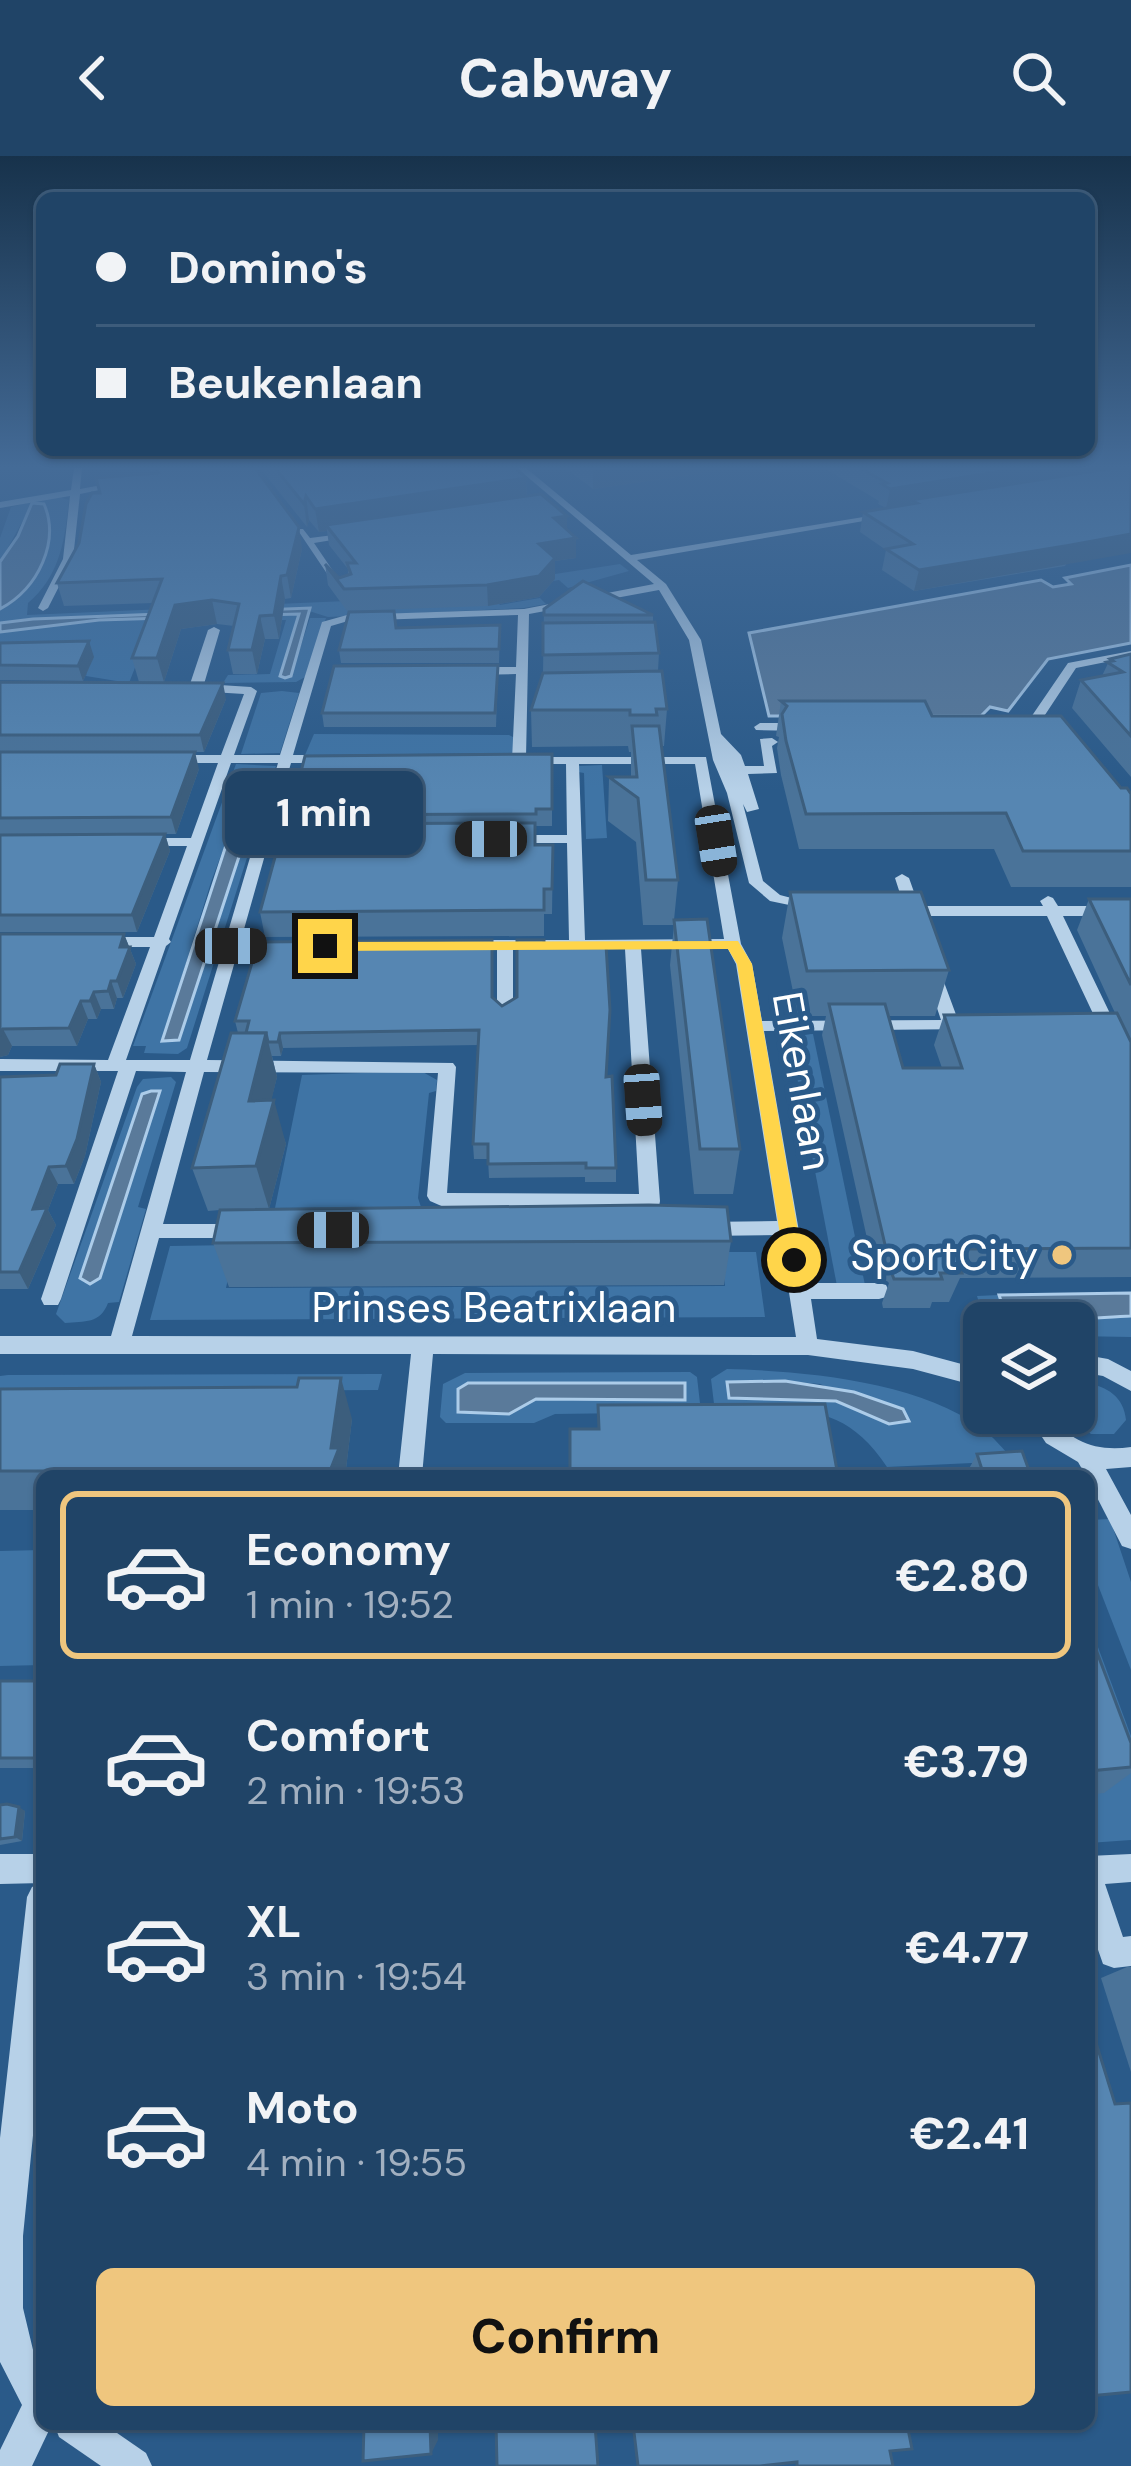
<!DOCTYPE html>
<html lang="en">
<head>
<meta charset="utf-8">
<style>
  :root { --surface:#204467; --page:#2d4e70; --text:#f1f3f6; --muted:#a2b0c0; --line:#3d5c7b; --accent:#efc67e }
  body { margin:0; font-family:"DM Sans",sans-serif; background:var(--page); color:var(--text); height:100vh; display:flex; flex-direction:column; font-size:45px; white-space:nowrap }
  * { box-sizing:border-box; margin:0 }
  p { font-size:39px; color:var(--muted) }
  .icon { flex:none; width:66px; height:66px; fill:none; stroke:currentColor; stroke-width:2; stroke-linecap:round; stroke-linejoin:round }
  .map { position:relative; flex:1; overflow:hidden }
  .sheet { position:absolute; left:36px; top:1314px; width:1059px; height:960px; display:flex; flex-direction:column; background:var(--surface); border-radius:18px; box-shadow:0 3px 9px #0004,0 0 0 3px var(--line) }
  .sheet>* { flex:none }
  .banner { position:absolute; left:36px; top:36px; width:1059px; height:264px; border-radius:18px; box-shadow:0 3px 9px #0004,0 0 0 3px var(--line); display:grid; align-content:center; height:264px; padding:0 60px; background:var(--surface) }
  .buttons { position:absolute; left:963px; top:1146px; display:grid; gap:24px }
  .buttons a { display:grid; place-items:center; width:132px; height:132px; border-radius:18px; background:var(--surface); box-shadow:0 3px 9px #0004,0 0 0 3px var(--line); font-size:60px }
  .end { position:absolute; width:54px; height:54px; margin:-27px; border:15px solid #ffd54a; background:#111; box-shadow:0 0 0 6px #111 }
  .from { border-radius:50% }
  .bubble { position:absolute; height:84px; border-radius:18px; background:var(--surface); box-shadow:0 3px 9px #0004,0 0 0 3px var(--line); font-size:39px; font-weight:800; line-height:84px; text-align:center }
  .car { position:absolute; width:36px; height:72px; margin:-36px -18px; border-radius:15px; box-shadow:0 0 9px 3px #0007; background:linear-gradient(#222 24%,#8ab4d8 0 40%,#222 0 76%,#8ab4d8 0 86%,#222 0) }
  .banner b { display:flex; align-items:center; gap:42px; height:114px; font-size:45px }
  .banner b+b { border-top:3px solid var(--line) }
  .banner i { width:30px; height:30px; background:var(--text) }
  ul { padding:21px 0 0; list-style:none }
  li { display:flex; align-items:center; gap:36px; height:168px; margin:0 24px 18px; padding:0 36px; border:6px solid transparent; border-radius:18px }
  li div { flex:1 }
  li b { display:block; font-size:45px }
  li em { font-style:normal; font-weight:800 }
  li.on { border-color:var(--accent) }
  li>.icon { width:108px; height:108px; stroke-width:1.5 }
  .button { display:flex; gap:24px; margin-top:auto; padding:24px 60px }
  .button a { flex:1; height:138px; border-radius:18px; background:var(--accent); color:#111; font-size:48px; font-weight:800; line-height:138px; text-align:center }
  header { display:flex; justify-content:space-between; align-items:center; height:156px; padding:0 60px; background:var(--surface); font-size:54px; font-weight:800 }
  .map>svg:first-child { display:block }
  .green { fill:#3f74a5; fill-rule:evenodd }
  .water { fill:#5a7a9a; stroke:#accce9; stroke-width:3 }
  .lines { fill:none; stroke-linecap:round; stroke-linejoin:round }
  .minor { fill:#b7d1e8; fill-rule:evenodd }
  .wall { fill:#4a7399 }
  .shaded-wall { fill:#3c5e7d }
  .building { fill:#5686b2; stroke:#3c5e7d; stroke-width:3 }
  .route { fill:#ffd54a }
  .poi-dot { fill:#efc67e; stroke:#2a5a89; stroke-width:4.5 }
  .labels { text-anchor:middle; stroke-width:10; stroke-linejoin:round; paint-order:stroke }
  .street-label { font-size:42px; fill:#fff; stroke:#2a5a89 }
  .poi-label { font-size:42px; fill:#fff; stroke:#2a5a89; text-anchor:end }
</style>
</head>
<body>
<header><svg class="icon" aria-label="back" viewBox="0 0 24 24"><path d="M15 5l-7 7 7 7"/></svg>Cabway<svg class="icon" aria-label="search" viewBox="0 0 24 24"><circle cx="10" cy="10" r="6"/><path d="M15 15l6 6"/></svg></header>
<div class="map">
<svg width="1131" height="2310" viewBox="0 0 1131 2310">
  <rect width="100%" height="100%" fill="#2a5a89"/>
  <g class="green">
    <path d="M55,340L69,344C65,384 60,420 28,447L27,459L393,443L620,408L629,415L568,432L559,424L489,436L500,449L540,442L546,448L524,452L328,461L309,455L0,467V453C35,434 58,392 47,353L44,348H32L0,406V382L11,351Z"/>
    <polygon points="300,458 280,520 291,520 310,462 326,462 307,520 296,526 223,527 228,519 270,518 286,464 179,467 150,473 129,527 86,520 88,512 0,501 0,476 99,464"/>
    <polygon points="282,535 299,537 280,597 241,598 261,537"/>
    <polygon points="314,578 509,579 513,581 513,597 305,599"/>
    <path d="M236,608L276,610L187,892L178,898L144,897L146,890H133ZM252,616L266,617L179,884L162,885L211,726Z"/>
    <polygon points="602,609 607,682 586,683 584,617 578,616 578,610"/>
    <polygon points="813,878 865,1129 837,1130 789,879"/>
    <polygon points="421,915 437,924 436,935 429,937 418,1042 421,1051 275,1052 302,919"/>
    <path d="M171,921L176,926L138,1051L146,1053L119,1146L108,1147C100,1168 85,1165 65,1167L56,1158L137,931L143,923Z"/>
    <polygon points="235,1089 226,1132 725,1130 722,1096 756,1096 765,1161 150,1164 170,1090"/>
    <polygon points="999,1139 1003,1151 1066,1161 1131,1160 1131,1181 1074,1180 1074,1167 985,1167 977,1140"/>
    <path d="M727,1213C803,1215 918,1225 981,1272C993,1280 1004,1294 1014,1305L887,1311C840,1240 791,1255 715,1256L711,1223ZM785,1225L820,1228L908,1264C881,1269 862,1250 835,1245C797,1239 766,1236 728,1226Z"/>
    <path d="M690,1216L697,1221L701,1256L555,1258L534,1267H446L440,1261L443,1228L465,1217ZM468,1227L684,1244L536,1243L509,1258L458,1256Z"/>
    <polygon points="382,1218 378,1234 0,1236 0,1220 8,1219"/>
    <path d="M1085,1227C1107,1230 1124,1241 1126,1264L1114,1278H1091L1065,1257H1074V1229Z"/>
    <polygon points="1110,1363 1131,1426 1131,1514 1089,1406 1089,1364"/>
    <polygon points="42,1394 42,1509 0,1510 0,1395"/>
    <polygon points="1089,1467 1131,1580 1131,1684 1089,1687"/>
  </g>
  <g class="water">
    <path d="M32,347L44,348C60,385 39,432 0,453V406L18,380Z"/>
    <polygon points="1131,409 1131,487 1048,503 1008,555 990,551 981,560 769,560 749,477 1041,424 1053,431 1071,428 1065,422"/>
    <polygon points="310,452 291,520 285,522 280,520 299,458 99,464 0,476 0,467 33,463"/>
    <polygon points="267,615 179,884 162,885 248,622 252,616"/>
    <polygon points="151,935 160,935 100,1122 90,1128 80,1122 142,938"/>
    <path d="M1131,1137V1160C1093,1161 1036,1171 1003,1151L999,1139Z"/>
    <polygon points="785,1225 854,1236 903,1253 909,1265 889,1268 836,1245 729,1242 727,1226"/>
    <polygon points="468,1227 685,1227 685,1244 536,1243 509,1258 458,1256 458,1233"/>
  </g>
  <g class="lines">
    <g class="minor">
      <polygon points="74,312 82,312 80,333 124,325 129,328 80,338 73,403 48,452 43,455 38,452 63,403 70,340 0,352 0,346 71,334"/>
      <path d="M517,312H526L631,399L888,357L893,360L637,404L666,428L701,484L721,578L741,599L745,610H764L760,583L772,582L778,586L772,590L777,617L748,618L759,653L747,656L743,648L763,725L780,739L818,749V755L770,745L749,727L727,637L713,604L689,484L659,434L529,458L526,601H706L741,788L752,808L762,865L941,864L924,813L926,810H938L958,864L974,865V873L764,875L808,1127H879L886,1129L889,1135L886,1141L879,1143H811L817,1183L913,1195L984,1214V1232L913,1213L808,1199L433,1198L422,1320H398L411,1198H0V1180H111L186,916L136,915L61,1143L58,1149H44L41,1143L118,915H0V903L108,904L150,791H103L95,786L103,781H154L187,690H139L132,686L139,682H191L218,607H169L162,603L169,599H221L244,538L195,535L189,531L208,474L214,471L220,474L204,528L251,531L257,535L234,599H280L322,466L347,459L524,453L654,428ZM518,459L516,511H469L463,515L469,519L516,518L512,604L519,608H566L567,679H510L503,683L510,687H567L569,784H465L457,789L465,794H497V856L505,861L513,856V794L625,793L639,1038L447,1037L456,911L453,907L207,904L291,607H329L336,603L329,599H293L331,470L348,465ZM231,607H278L190,904H126L166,790L171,786L169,783ZM579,608H695L724,783L585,784ZM641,793H728L736,808L777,1065L703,1066L693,1073L703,1080L780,1079L796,1181L132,1180L159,1082H240L250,1075L240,1068H163L204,916L438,917L427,1040L430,1045L446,1052H640L643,1062H657L660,1045Z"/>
      <polygon points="297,373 303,373 310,382 357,376 357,380 314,387 346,434 338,434"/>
      <polygon points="1131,495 1131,501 1076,512 1035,574 1019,575 1013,571 1027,567 1068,507"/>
      <polygon points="760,567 802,567 808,571 802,575 756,574 754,571"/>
      <polygon points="902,718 909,722 919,750 1043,750 1040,745 1048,740 1053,742 1058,750 1131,750 1131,760 1063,760 1131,901 1131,925 1122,919 1047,760 923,760 920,763 910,763 896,755 904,750 895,722"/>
      <polygon points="1074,1197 1108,1203 1131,1215 1131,1235 1103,1220 1074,1215"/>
      <path d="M1026,1257H1049C1070,1286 1096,1296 1131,1291V1311L1106,1313L1131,1359V1393L1122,1390L1089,1326V1320H1086L1078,1306L1046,1287Z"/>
      <polygon points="0,1698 42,1698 42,1889 23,2080 23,2152 34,2198 42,2213 42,2268 52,2268 32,2310 0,2310 0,2294 22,2249 0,2206 0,1982 27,1741 32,1731 42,1727 0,1728"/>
      <polygon points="1131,1698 1131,1726 1105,1728 1123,1781 1131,1780 1131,1810 1114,1812 1103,1808 1089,1768 1089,1700"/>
      <polygon points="54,2268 104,2268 146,2297 152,2310 101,2310 59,2281"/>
    </g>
  </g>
  <g class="wall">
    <polygon points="148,312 255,312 302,393 291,442 285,443 279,483 265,483 257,518 233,518 228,494 234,470 217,468 181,473 164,526 139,526 132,502 153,447 64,450 57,427 79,387 100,337 156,318 151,317"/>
    <polygon points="260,312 515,312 526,322 527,340 567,374 576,402 555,405 555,423 539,441 488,450 347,455 328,429 325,408 339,422 348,419 348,413 329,389 327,375 319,376 309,364 307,371"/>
    <polygon points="565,312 739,312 593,333"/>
    <polygon points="824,312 1131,312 1065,410 914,435 882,414 886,394 860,376 863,356 886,352 878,348 879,345"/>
    <polygon points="544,453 653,459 653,466 659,497 658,515 667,553 664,590 662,590 678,724 674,764 740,993 733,1038 694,1038 670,809 674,769 643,769 636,686 608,665 609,621 631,621 631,596 629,596 628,590 532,591 531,554 543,517"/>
    <polygon points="500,469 499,507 341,507 339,494 396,472"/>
    <polygon points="0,487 94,501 83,525 0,524"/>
    <polygon points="1131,498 1131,621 1072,552 1081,524 1102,520 1110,503"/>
    <polygon points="498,509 496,571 324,571 322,557"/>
    <polygon points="0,526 226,543 204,596 0,596"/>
    <polygon points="781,545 932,560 1121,632 1131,638 1131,731 1011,731 994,693 799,693 781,619 777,592 779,581 776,580"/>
    <polygon points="0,596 199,613 176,678 165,678 170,695 137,776 0,776"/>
    <polygon points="552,598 552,670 536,670 536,689 553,689 552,758 544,758 544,780 265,781 260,756 292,668 290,659"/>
    <polygon points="790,736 949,814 935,860 888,860 903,912 942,912 934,889 944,859 1115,857 1077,774 1089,743 1131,743 1131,1121 960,1122 949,1146 932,1146 930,1152 883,1152 882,1147 889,1127 887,1125 876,1123 822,879 826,860 798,860 782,782"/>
    <polygon points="0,778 124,778 136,808 123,842 117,842 114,853 101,853 97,863 88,863 77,890 12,890 8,899 0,901"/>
    <polygon points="544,789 607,921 616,1012 616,1026 585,1026 585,1021 489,1022 488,1003 474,1003 473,988 479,889 283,892 281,900 272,900 277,921 271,944 286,988 269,1053 731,1085 724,1129 229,1131 213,1087 220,1054 208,1055 192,1012 238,877 235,865 493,842 502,850 517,841"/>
    <polygon points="94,908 101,926 85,1000 74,1028 58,1028 48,1054 56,1069 28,1133 0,1133 0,921 56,919"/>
    <polygon points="0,1233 352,1263 346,1313 348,1320 42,1320 42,1354 0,1354"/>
    <polygon points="977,1298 1031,1320 965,1320"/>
    <polygon points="1089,1475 1131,1587 1131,1617 1104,1637 1089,1639"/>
    <rect x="0" y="1525" width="42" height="87"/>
    <polygon points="0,1649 25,1655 22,1685 0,1689"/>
    <polygon points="1127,1811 1131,1811 1131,1916 1101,1822"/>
  </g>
  <g class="shaded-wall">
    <polygon points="607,312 739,312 593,333 593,314"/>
    <polygon points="1021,312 1131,312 911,344 910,349 886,353 890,333"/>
    <polygon points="526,322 527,345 326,369 327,375 319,376 315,353"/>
    <polygon points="306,340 309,364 307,371 304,348"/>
    <polygon points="567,360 567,380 554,362"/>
    <polygon points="299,371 302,393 291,442 287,419"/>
    <polygon points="1131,378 1131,397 914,435 919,414"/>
    <polygon points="576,382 576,402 555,405 555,423 539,441 488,450 487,429 539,388"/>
    <polygon points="281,420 285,443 279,483 274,459"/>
    <polygon points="212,444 217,468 181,473 164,526 157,502 175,449"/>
    <polygon points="260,460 265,483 257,518 252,494"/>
    <polygon points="89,485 94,501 83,525 78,510"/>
    <polygon points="223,527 226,543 204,596 200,579"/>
    <polygon points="195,596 199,613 176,678 171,661"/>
    <polygon points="165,678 170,695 137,776 132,759"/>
    <polygon points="124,778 136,808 123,842 117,825 120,791"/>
    <polygon points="111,825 117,842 114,853 108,835"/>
    <polygon points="94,836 101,853 97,863 90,845"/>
    <polygon points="81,845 88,863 77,890 69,872"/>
    <polygon points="3,873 12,890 8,899 0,901 0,880"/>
    <polygon points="266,877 277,921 261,988 249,945"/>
    <polygon points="280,877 283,892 281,900 278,886"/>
    <polygon points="94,908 101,926 85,1000 74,1028 66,1010"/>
    <polygon points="274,944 286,988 269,1053 256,1010"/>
    <polygon points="49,1011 58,1028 48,1054 56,1069 28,1133 19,1116 33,1053"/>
    <polygon points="341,1222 352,1263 346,1313 348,1320 328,1320"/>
    <polygon points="19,1651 25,1655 22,1685 15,1681"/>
    <polygon points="430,2268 438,2268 438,2284 431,2298"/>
  </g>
  <g class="building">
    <polygon points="156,312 255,312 299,371 287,419 281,420 274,459 260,460 252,494 228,494 239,448 212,444 175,449 157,502 132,502 162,423 57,427 79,387 86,348 92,337 100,337 96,322 159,317"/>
    <polygon points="275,312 515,312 526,322 315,353 306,340 304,348"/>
    <polygon points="860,312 1021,312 890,333 882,328 887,327"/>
    <polygon points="1114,312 1131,312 1131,378 1071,389 919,414 886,393 913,388 863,356 917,347 911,344"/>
    <polygon points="541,338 567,360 554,362 576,382 539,388 555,402 539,420 487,429 344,433 325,408 339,422 351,418 347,407 356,407 326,369"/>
    <polygon points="583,425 653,459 544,459 544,453"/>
    <polygon points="394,455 396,472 500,469 499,493 339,494 349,456"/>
    <polygon points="655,466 659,497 543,499 543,467"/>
    <polygon points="89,485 78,510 0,509 0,487"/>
    <polygon points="1131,498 1131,580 1081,524 1123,516 1107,506 1113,505 1110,503"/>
    <polygon points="498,509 495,557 322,557 334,510"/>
    <polygon points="662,515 667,553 656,553 657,559 630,559 630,554 531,554 543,517"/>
    <polygon points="0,526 223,527 200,579 0,579"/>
    <polygon points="781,545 925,545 932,560 1061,560 1121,632 1127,632 1131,638 1131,695 1023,695 1006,657 806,658 786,585 782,558 787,550"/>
    <polygon points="632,570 659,570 678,724 646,724 638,642 609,621 637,621"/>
    <polygon points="0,596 195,596 171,661 0,662"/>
    <polygon points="552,598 552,653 536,653 536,658 290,659 305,600"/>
    <polygon points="535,667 535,689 553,689 552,733 544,733 544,754 260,756 284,668"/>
    <polygon points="165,678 132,759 0,759 0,679"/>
    <polygon points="790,736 921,736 949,814 807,815"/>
    <polygon points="1089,743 1131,743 1131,829"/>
    <polygon points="707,763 740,993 700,993 674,764"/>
    <polygon points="0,778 124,778 120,791 130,791 117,825 111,825 108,835 94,836 90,845 81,845 69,872 3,873 0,880"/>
    <polygon points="492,784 492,841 502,850 517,841 517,784 544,784 544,789 606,789 610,854 606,921 612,920 616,1012 586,1012 586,1007 488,1008 488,988 473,988 479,874 280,877 278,886 268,886 266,877 246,877 249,865 235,865 258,786"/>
    <polygon points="829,848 885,848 903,912 962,912 944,859 1117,857 1131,886 1131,1092 955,1093 962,1117 940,1117 942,1123 894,1123 892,1118 900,1114 903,1104 897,1095 886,1093"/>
    <polygon points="231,877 266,877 249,945 274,944 256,1010 192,1012"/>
    <polygon points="60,908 94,908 77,983 66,1010 49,1011 33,1053 47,1052 19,1116 0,1116 0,921 56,919"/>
    <polygon points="649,1049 727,1051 731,1085 213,1087 220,1054"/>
    <polygon points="299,1222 341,1222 331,1292 339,1292 328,1320 212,1320 214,1315 0,1315 0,1233 297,1231"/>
    <polygon points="825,1248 838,1320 570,1320 570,1273 599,1273 598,1249"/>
    <polygon points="1022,1295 1031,1320 984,1320 977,1298"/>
    <polygon points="1089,1475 1131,1587 1131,1611 1089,1615"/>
    <rect x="0" y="1525" width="42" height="77"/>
    <polygon points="7,1648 19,1651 15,1681 0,1683 0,1649"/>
    <polygon points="1089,1864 1115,1948 1131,1947 1131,2236 1089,2240"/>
    <polygon points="364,2268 430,2268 431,2298 363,2305"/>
    <polygon points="496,2268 595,2268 598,2310 497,2310"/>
    <polygon points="633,2268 907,2268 912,2293 890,2295 893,2310 797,2310 797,2306 760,2310 638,2310"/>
  </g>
  <linearGradient id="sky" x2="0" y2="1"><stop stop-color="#17324b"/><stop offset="0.49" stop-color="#446b97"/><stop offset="1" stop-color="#446b97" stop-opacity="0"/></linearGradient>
  <rect width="1131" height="635" fill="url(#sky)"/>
  <polygon class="route" points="738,785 752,808 803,1104 794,1111 784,1104 737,808 728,793 325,795 317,790 325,786"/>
  <circle class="poi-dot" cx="1062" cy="1099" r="12"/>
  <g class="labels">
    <g class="street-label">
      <text transform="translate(803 925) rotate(80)" y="15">Eikenlaan</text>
      <text x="494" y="1166">Prinses Beatrixlaan</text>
    </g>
    <g class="poi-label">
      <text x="1038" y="1114">SportCity</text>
    </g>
  </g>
</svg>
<div class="buttons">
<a><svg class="icon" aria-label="layers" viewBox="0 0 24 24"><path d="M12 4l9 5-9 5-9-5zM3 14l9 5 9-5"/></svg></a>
</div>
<i class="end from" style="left:794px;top:1104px"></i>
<i class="end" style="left:325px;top:790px"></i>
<div class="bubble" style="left:225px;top:615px;width:198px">1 min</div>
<i class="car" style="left:491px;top:683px;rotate:270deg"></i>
<i class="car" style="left:716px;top:685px;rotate:171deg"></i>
<i class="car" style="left:231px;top:790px;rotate:90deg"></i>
<i class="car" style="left:643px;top:944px;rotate:176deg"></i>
<i class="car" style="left:333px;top:1074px;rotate:270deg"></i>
<div class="banner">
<b><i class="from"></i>Domino's</b>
<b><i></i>Beukenlaan</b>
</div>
<section class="sheet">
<ul>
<li class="on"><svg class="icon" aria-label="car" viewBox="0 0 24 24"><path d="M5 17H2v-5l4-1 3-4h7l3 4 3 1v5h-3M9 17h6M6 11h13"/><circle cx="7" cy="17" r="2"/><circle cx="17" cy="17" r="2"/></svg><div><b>Economy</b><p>1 min · 19:52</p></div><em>€2.80</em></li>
<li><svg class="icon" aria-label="car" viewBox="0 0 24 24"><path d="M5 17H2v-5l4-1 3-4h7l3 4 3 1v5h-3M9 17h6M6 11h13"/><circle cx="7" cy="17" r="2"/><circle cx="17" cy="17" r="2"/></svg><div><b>Comfort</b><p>2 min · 19:53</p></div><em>€3.79</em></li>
<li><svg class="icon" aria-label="car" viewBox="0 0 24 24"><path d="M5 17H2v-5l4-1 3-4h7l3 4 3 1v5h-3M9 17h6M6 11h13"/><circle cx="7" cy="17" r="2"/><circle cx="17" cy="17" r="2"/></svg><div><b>XL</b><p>3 min · 19:54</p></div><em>€4.77</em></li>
<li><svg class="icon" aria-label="car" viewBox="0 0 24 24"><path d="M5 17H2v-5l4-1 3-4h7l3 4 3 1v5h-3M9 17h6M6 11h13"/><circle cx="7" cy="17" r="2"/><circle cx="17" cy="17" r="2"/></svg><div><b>Moto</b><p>4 min · 19:55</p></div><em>€2.41</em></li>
</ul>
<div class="button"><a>Confirm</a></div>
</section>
</div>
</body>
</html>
